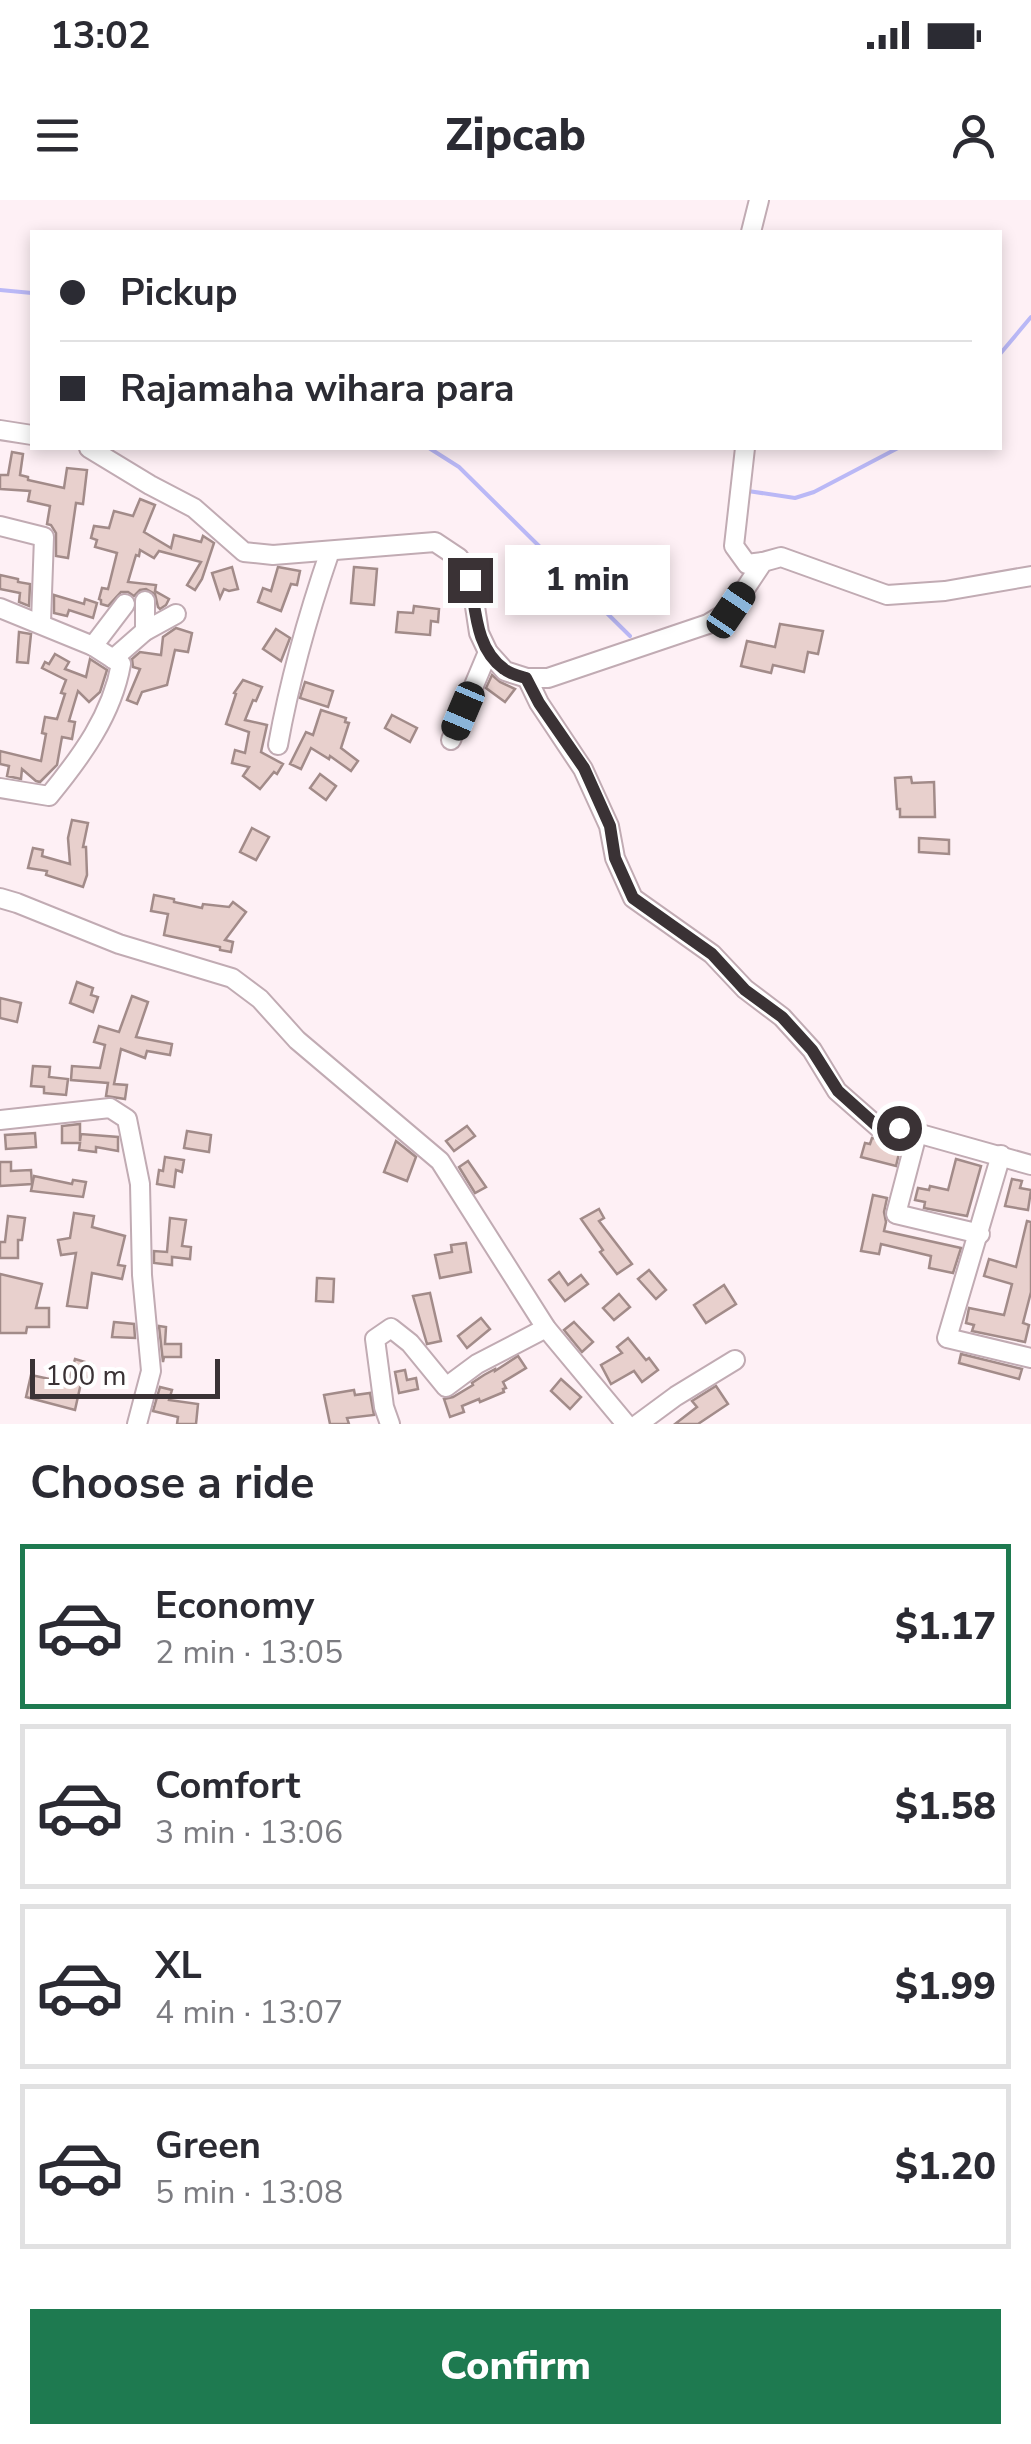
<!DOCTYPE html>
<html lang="en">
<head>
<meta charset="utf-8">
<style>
  :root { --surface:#fff; --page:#f7f7f7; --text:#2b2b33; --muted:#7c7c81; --line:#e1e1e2; --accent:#1e7a50 }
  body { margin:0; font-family:"Nunito Sans",sans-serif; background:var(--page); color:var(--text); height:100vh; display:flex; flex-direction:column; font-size:38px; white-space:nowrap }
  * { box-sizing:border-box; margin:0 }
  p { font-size:32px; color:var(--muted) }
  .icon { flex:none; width:55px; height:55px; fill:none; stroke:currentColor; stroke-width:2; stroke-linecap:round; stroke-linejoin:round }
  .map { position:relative; height:1224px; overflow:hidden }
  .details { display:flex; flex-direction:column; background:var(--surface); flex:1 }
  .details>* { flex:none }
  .banner { position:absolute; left:30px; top:30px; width:972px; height:220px; border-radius:0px; box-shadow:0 5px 15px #0003; display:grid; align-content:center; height:220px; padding:0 30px; background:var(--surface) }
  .scale { position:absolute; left:30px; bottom:25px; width:190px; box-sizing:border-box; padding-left:10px; border:5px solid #3a3235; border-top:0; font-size:28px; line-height:35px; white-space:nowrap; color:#3a3235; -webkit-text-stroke:8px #fff; paint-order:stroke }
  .end { position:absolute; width:45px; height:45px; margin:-22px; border:12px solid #3a3235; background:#fff; box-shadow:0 0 0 5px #fff }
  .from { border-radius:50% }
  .bubble { position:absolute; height:70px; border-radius:0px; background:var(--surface); box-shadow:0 5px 15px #0003; font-size:32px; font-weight:800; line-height:70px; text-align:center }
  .car { position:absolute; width:30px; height:60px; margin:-30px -15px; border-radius:12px; box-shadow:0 0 8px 2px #0007; background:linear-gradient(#222 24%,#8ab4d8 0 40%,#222 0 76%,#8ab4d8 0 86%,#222 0) }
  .banner b { display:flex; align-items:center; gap:35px; height:95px; font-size:38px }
  .banner b+b { border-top:2px solid var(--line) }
  .banner i { width:25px; height:25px; background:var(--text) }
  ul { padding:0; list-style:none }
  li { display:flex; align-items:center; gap:30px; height:165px; margin:0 20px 15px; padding:0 10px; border:5px solid var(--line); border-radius:0px }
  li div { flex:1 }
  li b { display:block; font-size:38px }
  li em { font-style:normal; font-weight:800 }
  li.current { border-color:var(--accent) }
  li>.icon { width:90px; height:90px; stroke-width:1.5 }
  h2 { padding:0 30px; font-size:45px; line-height:120px }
  .primary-button { display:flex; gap:20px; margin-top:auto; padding:20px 30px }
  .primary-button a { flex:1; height:115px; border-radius:0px; background:var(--accent); color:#fff; font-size:40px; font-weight:800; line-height:115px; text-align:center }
  .status { display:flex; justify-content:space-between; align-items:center; height:70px; padding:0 50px; background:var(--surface); direction:ltr }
  .status svg { height:28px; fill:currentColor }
  header { display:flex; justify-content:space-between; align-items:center; height:130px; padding:0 30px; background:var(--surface); font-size:45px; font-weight:800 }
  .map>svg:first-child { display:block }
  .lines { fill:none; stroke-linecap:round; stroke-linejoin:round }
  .stream { stroke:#bab8f6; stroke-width:4 }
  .building { fill:#e8d0cd; stroke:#a28b89; stroke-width:2.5 }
  .minor-casing { stroke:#c1abb3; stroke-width:22 }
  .minor { stroke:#fff; stroke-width:18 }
  .route { stroke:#3a3235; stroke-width:12 }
</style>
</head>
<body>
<div class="status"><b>13:02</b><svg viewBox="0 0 49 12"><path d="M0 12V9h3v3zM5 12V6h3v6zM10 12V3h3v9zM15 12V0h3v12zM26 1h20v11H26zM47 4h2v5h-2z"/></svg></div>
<header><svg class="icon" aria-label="menu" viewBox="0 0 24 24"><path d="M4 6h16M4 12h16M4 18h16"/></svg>Zipcab<svg class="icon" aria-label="person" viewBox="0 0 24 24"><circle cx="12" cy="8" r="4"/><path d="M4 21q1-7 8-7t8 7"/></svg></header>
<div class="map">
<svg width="1031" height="1224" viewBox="0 0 1031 1224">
  <rect width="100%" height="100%" fill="#fef0f5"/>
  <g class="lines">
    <g class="stream">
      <polyline points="0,90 32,93"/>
      <polyline points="1000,154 1031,117"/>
      <polyline points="429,248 459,267 630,436"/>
      <polyline points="748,291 795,298 814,292 898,248"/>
    </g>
  </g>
  <g class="building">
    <polygon points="12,252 23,254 20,275 28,277 28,280 64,288 67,268 87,270 83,304 76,303 68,358 56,356 56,333 51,325 47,324 50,306 28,301 30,291 0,289 0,275 8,275"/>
    <polygon points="140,299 155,305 144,332 171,348 174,335 201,342 203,336 214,343 202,379 195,390 187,385 201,362 159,351 154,358 140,350 139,356 136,355 128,382 156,385 155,391 169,399 166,405 160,409 158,407 155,394 146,389 140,390 134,396 128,392 121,392 108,406 101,404 101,400 99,399 102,388 108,389 117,353 95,347 97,340 91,338 94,326 109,328 114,311 133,316"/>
    <polygon points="232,367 238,389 229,391 224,389 220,398 212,373"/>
    <polygon points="278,367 300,371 297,385 291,384 281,411 258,402 263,388 271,391"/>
    <polygon points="354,367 377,369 374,405 351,403"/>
    <polygon points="0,375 18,379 18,382 30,384 29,406 19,402 20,393 0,389"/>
    <polygon points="54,395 84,404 85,399 97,403 93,418 69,410 67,416 54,413"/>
    <polygon points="414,406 439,409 438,422 431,421 430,435 396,432 398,412 413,413"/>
    <polygon points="780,424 823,431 818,454 808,452 804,472 773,465 771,473 741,466 747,441 775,447"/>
    <polygon points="176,428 192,433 188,452 175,450 167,485 142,492 137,504 127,500 140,469 133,467 132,459 140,452 161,455 163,437"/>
    <polygon points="276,429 290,438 281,461 263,449"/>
    <polygon points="19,432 31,434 28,463 17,462"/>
    <polygon points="55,454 69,462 65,469 86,477 90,459 107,470 100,492 89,502 78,491 69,521 75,522 72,539 62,537 57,565 40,582 36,581 22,569 21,579 7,576 9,566 0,564 0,551 41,561 46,534 42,533 45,517 57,519 65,494 61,493 66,480 42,468 45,462 49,464"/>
    <polygon points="492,475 500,482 515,489 505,502 486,488"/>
    <polygon points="243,480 262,487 256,501 253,500 245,520 267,525 261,552 283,564 277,574 274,572 260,589 243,576 249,567 232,563 235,550 245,553 249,532 226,524 236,494 234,493"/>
    <polygon points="305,482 333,491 328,507 300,498"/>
    <polygon points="321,510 346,518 345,522 349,523 341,548 358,561 351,571 330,556 329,559 311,548 301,569 290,564 306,532 313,535"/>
    <polygon points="392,515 417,528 410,542 385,528"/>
    <polygon points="320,574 336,586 326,600 310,588"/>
    <polygon points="911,577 912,583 934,582 935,617 900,617 900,609 897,609 895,578"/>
    <polygon points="72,620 88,623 83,647 86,647 87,675 83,687 46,675 47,671 28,668 33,648 43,650 42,656 70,664 68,638"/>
    <polygon points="252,628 269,637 256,660 240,652"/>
    <polygon points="919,638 949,640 949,654 919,652"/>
    <polygon points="154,695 174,699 174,702 202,708 203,704 229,707 233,702 246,712 225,740 233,742 231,752 220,750 220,747 164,735 168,714 151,711"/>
    <polygon points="77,782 93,788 91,795 98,797 93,812 70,803"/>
    <polygon points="132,796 148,802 136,837 172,844 170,855 147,851 145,858 121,849 114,884 127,885 125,899 106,896 108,883 71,880 72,866 100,868 105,845 94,842 99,826 119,832"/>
    <polygon points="0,798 21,803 17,822 0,818"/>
    <polygon points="33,866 50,867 49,877 68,879 66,895 44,893 44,887 31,886"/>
    <polygon points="80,924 80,941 81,934 118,937 118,951 96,947 96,952 79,950 80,943 62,943 62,926"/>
    <polygon points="467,926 475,936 454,951 446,941"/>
    <polygon points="187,931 211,935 209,952 184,948"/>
    <polygon points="35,933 36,947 6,949 5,935"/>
    <polygon points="872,938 886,940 885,945 900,949 896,966 861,957 865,943 870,944"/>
    <polygon points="396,941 416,957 407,981 384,972"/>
    <polygon points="165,957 184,960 182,972 176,970 174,987 157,984 159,970 163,971"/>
    <polygon points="956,959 981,966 967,1016 924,1008 925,1002 915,1000 918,988 929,990 930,986 948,990"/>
    <polygon points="468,961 486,987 475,993 459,967"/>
    <polygon points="0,962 11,962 11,971 31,970 32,984 0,986"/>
    <polygon points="34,976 72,984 73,980 86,982 83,997 31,991"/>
    <polygon points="1012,979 1022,981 1020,988 1031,990 1028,1010 1005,1006"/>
    <polygon points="873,995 887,998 884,1012 886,1022 884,1031 961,1048 953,1073 929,1068 931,1056 881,1044 879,1054 861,1051"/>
    <polygon points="599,1009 604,1018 599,1021 632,1064 617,1074 600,1052 603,1050 581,1019"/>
    <polygon points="74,1013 94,1016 92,1027 125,1036 118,1065 125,1066 122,1079 92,1073 87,1108 67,1106 76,1053 61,1055 58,1040 70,1038"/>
    <polygon points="8,1016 25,1018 22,1040 18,1040 18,1058 0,1058 0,1042 5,1042"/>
    <polygon points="170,1018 186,1020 182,1046 191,1047 190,1059 172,1057 172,1065 154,1063 154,1051 167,1052"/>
    <polygon points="1027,1021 1031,1022 1031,1092 1023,1123 1029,1125 1025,1142 972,1131 974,1125 966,1123 969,1108 1004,1115 1012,1084 984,1076 989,1059 1016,1067"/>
    <polygon points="466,1043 471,1072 440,1078 435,1055 452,1052 451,1045"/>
    <polygon points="649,1070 666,1090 656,1099 638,1079"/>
    <polygon points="559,1072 568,1085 581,1075 588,1084 565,1101 549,1080"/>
    <polygon points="0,1074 42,1084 36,1108 49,1108 49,1127 27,1127 26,1133 0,1133"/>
    <polygon points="317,1078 334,1079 333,1102 316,1101"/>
    <polygon points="724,1085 736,1104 706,1123 694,1105"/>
    <polygon points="430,1093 441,1141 427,1144 413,1096"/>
    <polygon points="619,1094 630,1107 614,1120 603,1108"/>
    <polygon points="481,1118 490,1129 467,1148 458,1136"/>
    <polygon points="114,1122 134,1124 135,1138 112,1137"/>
    <polygon points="574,1122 593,1142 582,1152 564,1130"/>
    <polygon points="159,1126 166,1127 165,1144 181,1144 181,1157 164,1157 163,1162"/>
    <polygon points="628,1138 646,1160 649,1158 658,1170 642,1182 634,1171 611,1184 601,1165 622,1153 617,1147"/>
    <polygon points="961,1154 1022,1169 1019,1179 959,1163"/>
    <polygon points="518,1156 526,1168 503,1182 506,1188 503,1189 504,1192 480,1202 479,1199 462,1206 464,1212 450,1217 444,1199 453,1197 473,1185 472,1183 484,1175 495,1169 495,1171"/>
    <polygon points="75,1159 92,1164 87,1184 81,1183 75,1210 26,1197 31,1175 68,1183"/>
    <polygon points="405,1170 407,1180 416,1178 418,1189 399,1193 395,1172"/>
    <polygon points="561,1179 581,1197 570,1209 551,1191"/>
    <polygon points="716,1186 728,1204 698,1224 675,1224 697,1207 692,1201"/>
    <polygon points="160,1187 172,1190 169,1200 198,1204 196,1224 177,1224 178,1217 153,1211"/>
    <polygon points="354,1190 355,1195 370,1193 374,1215 347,1218 349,1224 330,1224 324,1195"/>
  </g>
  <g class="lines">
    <defs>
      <g id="minor">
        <polyline points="751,32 759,0"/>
        <polyline points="0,230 32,235"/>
        <polyline points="89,248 150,285 194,308 244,352 273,355 435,342 459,358 471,380 479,433 488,452 505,471 527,478 548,478 708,424 731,410 763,362 781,357 887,395 945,391 1031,376"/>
        <polyline points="745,248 734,346 747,364 763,362"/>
        <polyline points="0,326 44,337 41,422"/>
        <path d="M0,408L93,446L121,464C112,515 81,557 49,596L0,588"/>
        <polyline points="145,431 145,401"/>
        <polyline points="93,446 125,404"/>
        <polyline points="113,459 145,431 176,414"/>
        <polyline points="527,478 539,503 583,569 609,626 615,658 633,698 712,754 745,789 782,817 812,850 837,891 878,927 899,928 1031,965"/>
        <polyline points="451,540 488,452"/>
        <path d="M278,545C290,478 308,415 330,351"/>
        <polyline points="0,698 17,703 119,744 232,778 260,799 297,840 440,961 546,1128 626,1224"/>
        <polyline points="0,920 110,908 127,919 140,984 142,1075 151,1171 137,1224"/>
        <polyline points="917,934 896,1014 980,1034"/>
        <polyline points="1001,955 947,1138 1031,1158"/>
        <polyline points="390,1224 384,1207 375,1139 391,1128 410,1143 446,1187 477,1164 546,1128"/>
        <polyline points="638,1224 676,1196 735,1160"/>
      </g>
    </defs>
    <use href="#minor" class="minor-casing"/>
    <use href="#minor" class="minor"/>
  </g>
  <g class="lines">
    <path class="route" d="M470,380C476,412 476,449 504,469C510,474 519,476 526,478L539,503L584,568L610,626L615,658L633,698L712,754L745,790L782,817L812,850L838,891L878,927L899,928"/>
  </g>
</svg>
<div class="scale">100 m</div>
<i class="end from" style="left:899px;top:928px"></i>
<i class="end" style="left:470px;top:380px"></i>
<div class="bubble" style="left:505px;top:345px;width:165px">1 min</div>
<i class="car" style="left:731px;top:410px;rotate:34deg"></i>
<i class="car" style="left:463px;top:511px;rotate:203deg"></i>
<div class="banner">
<b><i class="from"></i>Pickup</b>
<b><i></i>Rajamaha wihara para</b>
</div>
</div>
<section class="details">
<h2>Choose a ride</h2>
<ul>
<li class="current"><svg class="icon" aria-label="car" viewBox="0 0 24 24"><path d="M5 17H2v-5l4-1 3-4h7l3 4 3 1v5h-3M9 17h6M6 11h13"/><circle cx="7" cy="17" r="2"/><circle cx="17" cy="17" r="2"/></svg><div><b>Economy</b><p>2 min · 13:05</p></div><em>$1.17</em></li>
<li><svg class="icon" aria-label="car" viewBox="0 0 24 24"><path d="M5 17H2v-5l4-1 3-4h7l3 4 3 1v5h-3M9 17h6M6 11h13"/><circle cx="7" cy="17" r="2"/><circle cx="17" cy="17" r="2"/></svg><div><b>Comfort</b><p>3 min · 13:06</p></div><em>$1.58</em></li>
<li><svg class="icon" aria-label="car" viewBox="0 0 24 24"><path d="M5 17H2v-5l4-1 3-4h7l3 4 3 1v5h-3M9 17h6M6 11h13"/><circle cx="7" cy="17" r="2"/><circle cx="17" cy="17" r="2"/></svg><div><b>XL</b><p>4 min · 13:07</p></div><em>$1.99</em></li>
<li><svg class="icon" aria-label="car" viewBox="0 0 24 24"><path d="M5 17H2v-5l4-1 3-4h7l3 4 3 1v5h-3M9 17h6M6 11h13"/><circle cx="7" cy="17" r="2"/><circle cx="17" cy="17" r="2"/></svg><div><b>Green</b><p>5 min · 13:08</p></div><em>$1.20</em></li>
</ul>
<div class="primary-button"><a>Confirm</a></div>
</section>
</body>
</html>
